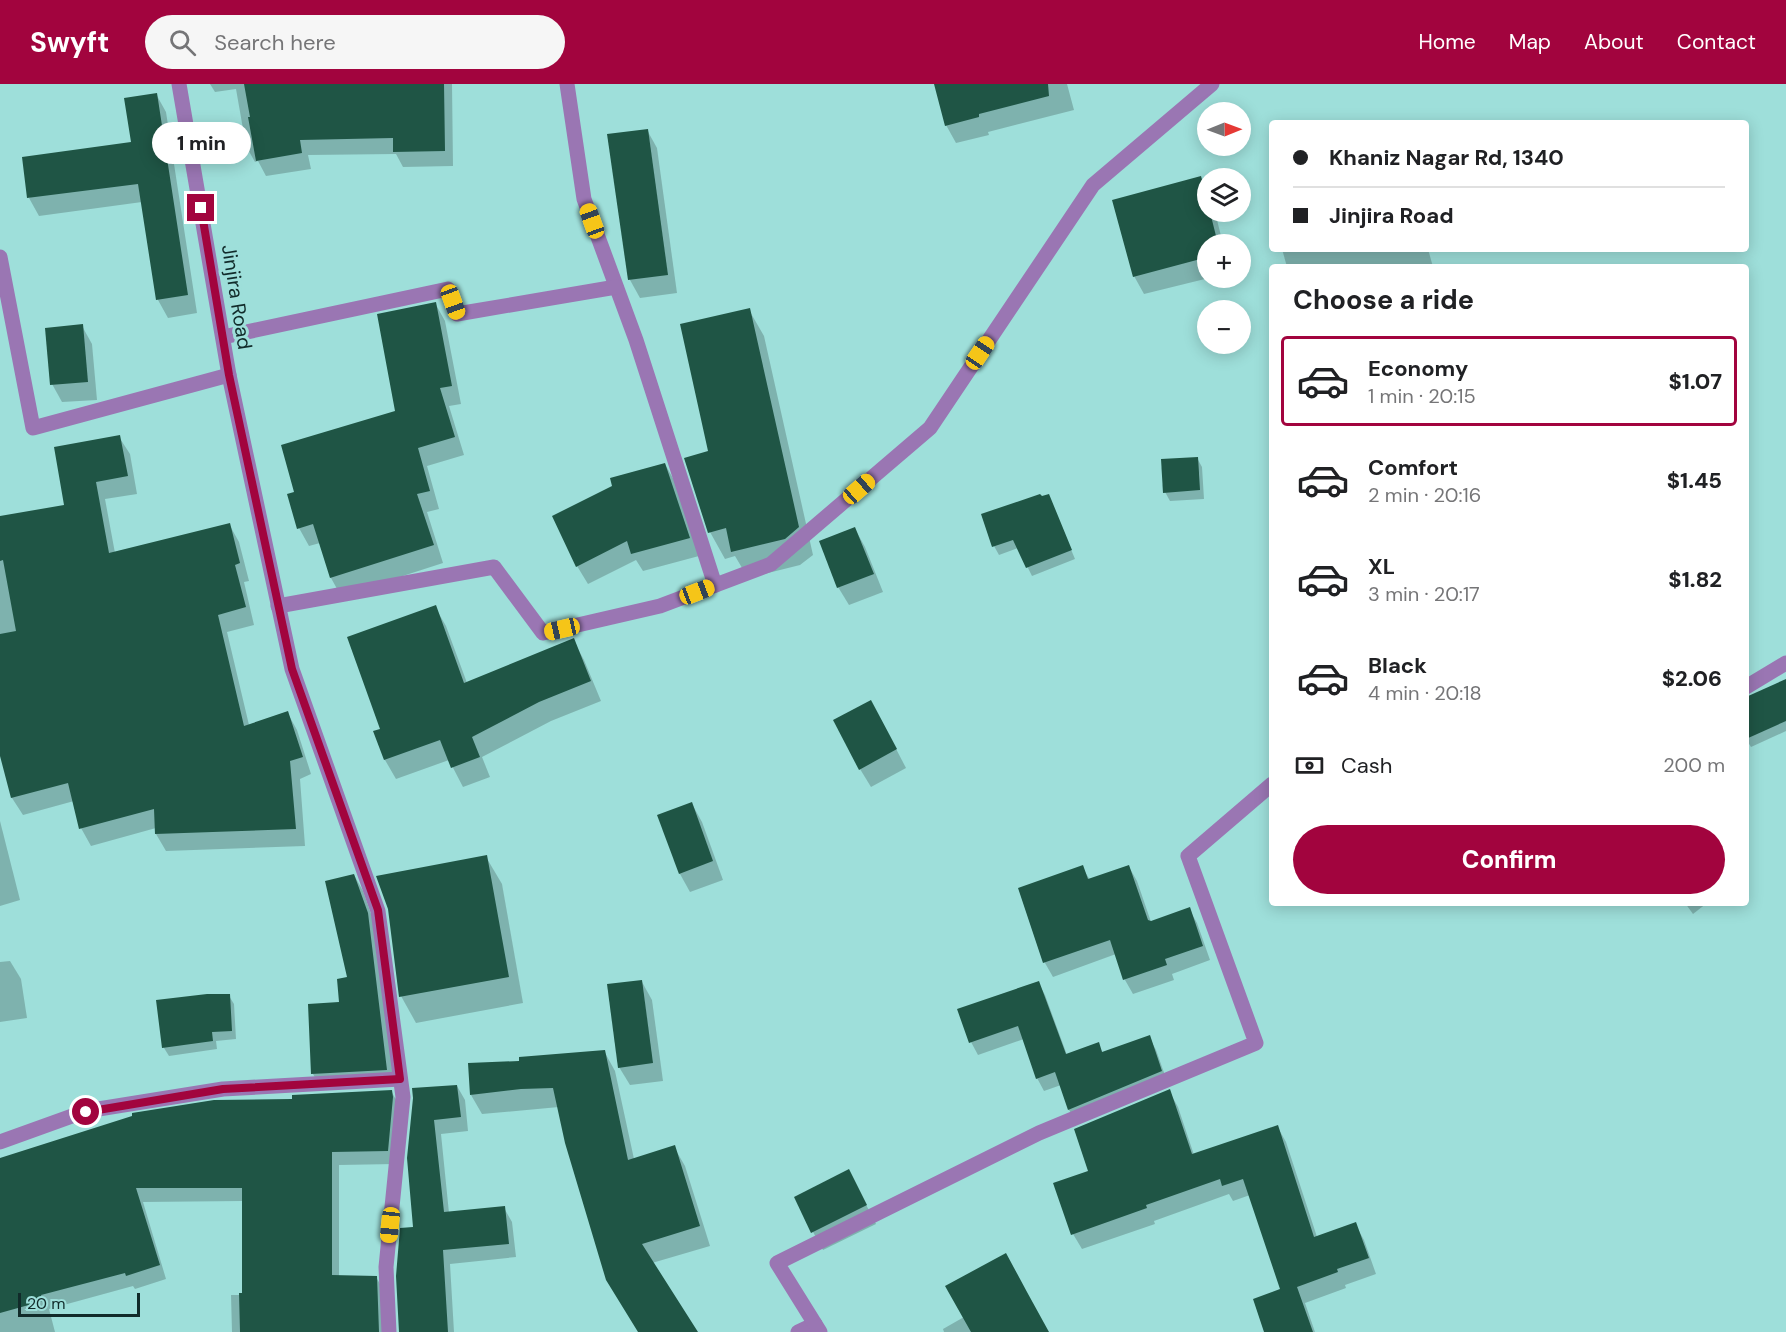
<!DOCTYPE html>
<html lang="en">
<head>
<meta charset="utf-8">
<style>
  :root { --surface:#fff; --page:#f6f6f6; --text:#202124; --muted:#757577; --line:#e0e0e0; --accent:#a2043e }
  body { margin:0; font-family:"DM Sans",sans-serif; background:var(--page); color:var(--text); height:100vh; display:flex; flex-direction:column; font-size:22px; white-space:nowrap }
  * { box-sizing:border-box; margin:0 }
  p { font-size:20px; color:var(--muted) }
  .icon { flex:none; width:33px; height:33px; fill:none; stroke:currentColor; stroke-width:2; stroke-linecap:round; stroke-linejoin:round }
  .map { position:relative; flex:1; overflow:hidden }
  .panel { position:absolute; left:1269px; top:180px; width:480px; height:642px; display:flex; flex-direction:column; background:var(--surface); border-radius:6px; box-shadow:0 3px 15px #0003 }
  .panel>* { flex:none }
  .banner { position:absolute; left:1269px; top:36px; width:480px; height:132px; border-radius:6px; box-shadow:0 3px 15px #0003; display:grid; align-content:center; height:132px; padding:0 24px; background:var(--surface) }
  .needle { width:39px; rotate:89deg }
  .fabs { position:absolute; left:1197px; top:18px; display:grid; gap:12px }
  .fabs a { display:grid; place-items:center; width:54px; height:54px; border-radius:50%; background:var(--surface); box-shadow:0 3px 15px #0003; font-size:30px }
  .scale { position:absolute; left:18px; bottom:15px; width:122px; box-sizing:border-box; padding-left:6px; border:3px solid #112b2a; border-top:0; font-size:16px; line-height:21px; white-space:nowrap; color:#112b2a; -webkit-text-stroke:4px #9edfda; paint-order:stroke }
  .end { position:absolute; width:27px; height:27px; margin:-14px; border:8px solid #a2043e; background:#fff; box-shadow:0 0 0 3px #fff }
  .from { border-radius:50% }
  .bubble { position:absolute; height:42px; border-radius:21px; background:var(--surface); box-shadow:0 3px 15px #0003; font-size:20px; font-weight:800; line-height:42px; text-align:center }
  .car { position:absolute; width:18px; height:36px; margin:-18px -9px; border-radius:8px; box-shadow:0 0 4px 2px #0007; background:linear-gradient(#f5c518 24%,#345 0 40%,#f5c518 0 76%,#345 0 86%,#f5c518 0) }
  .banner b { display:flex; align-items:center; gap:21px; height:57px; font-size:22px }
  .banner b+b { border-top:2px solid var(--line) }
  .banner i { width:15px; height:15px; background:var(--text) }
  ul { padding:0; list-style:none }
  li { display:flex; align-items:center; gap:18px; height:90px; margin:0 12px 9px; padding:0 12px; border:3px solid transparent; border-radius:6px }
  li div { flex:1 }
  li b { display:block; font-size:22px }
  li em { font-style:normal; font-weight:800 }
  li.on { border-color:var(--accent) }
  li>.icon { width:54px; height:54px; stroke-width:1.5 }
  h2 { padding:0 24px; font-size:27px; line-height:72px }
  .pay { display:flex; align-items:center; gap:15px; height:66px; padding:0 24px; font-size:22px }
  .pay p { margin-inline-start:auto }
  .cta { display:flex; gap:12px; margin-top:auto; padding:12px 24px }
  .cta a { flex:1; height:69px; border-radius:36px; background:var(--accent); color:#fff; font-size:24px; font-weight:800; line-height:69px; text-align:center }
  header { display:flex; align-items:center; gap:36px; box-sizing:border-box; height:84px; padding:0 30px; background:var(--accent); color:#fff }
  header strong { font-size:28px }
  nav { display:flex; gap:33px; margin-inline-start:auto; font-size:21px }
  .search { width:420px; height:54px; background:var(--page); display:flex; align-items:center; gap:15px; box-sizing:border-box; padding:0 21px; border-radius:33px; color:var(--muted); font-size:22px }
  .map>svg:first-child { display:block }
  .shadow { fill:#0003 }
  .building { fill:#1f5545 }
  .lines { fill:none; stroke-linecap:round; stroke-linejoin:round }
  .minor { stroke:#9a76b3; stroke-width:15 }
  .route { stroke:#a2043e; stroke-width:8 }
  .labels { text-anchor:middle; stroke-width:6; stroke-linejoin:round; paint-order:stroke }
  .street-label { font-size:20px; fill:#112b2a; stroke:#9edfda }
</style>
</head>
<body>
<header>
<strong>Swyft</strong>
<div class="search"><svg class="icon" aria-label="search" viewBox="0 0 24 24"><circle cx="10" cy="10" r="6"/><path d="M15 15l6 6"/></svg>Search here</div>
<nav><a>Home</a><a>Map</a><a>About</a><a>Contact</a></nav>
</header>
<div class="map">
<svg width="1786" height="1248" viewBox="0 0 1786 1248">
  <rect width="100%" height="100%" fill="#9edfda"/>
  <g class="shadow">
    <polygon points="210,0 452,0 453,82 403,83 396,70 308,71 311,85 266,92 258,77 255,78 246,62 236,5 215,8"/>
    <polygon points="935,0 1067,0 1074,26 988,48 989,51 956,59 946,41"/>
    <polygon points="156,10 166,28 197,229 168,234 158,216 142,118 39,132 29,114 133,60"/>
    <polygon points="647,46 657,64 677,209 640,214 630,196"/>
    <polygon points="1201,94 1208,106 1208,128 1215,128 1223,160 1208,160 1208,194 1209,194 1144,210 1134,192"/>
    <polygon points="1282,165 1428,165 1433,183 1287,183"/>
    <polygon points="435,219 445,237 461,320 449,322 464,371 427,382 439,425 427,428 443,479 341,512 331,494 320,459 309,462 299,444 296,409 397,328"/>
    <polygon points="749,226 764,252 813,471 800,481 748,494 735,472 725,475 710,448 710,368"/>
    <polygon points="82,242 92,260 97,316 62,318 52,300"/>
    <polygon points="119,353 130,370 137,410 105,415 115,469 229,440 239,458 249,497 244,498 254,541 227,548 249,641 287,628 297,646 311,690 300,695 305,762 166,767 156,750 156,744 91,762 81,744 74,717 23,731 12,714 0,666 0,434 66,422"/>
    <polygon points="1197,374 1202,383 1204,415 1170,417 1165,408"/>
    <polygon points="665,380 675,398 699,472 643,487 636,476 588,500 577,482"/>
    <polygon points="1048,411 1075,475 1032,492 1018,464 999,471 994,462 1041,414"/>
    <polygon points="855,445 865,463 883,508 849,521 838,503"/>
    <polygon points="435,523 446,542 467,599 573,556 584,576 601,617 551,637 482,673 490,693 463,703 449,676 396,695 385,676 375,648 382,646"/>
    <polygon points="1746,613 1751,613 1786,626 1786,647 1751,663 1746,655"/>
    <polygon points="881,636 906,684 871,703 860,685"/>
    <polygon points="692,720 702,738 723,796 690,808 680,790 659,732"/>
    <polygon points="0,737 20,816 0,822"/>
    <polygon points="486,773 502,800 523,919 416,939 401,912"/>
    <polygon points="1082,783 1090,796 1129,783 1137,797 1151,838 1189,825 1197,839 1210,876 1172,890 1174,896 1133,910 1125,896 1116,870 1053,893 1045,879 1019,805"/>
    <polygon points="354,791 363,807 377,847 396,1002 322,1006 313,990 348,895"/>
    <polygon points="1685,819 1707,819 1693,830"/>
    <polygon points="10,877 21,895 27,934 0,938 0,878"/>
    <polygon points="642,898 652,916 663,997 630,1001 619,983"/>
    <polygon points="1038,898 1045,911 1067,971 1098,960 1103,969 1149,953 1156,966 1168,1000 1077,1038 1069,1026 1061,1001 1044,1007 1037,994 1024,955 978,971 971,958"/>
    <polygon points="229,912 234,920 236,955 216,957 217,965 169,972 164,964 158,918"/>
    <polygon points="604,967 615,987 634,1075 674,1063 685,1082 710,1162 652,1179 696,1248 639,1248 559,1023 482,1030 471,1011 521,978"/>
    <polygon points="457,1002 465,1016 468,1047 441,1050 449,1129 504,1124 512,1138 516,1173 450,1180 454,1248 400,1248 415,1144 408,1074"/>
    <polygon points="391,1007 399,1021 395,1080 339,1081 339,1193 376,1193 384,1207 386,1248 232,1248 231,1211 244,1211 243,1117 143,1118 166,1195 135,1205 133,1202 49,1225 55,1248 0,1248 0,1075 293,1017"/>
    <polygon points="1169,1007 1178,1023 1194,1071 1277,1042 1286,1058 1317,1153 1355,1140 1364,1156 1376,1190 1345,1201 1346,1204 1305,1219 1315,1248 1266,1248 1282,1206 1250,1111 1233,1117 1229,1110 1154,1137 1155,1140 1082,1165 1073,1150 1090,1088"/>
    <polygon points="858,1105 876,1140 823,1166 813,1148"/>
    <polygon points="964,1233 1048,1248 944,1248 943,1245"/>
  </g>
  <g class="building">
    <polygon points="244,0 444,0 445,67 393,68 393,54 300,56 302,69 256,77 248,33 250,33"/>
    <polygon points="934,0 1048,0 1049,12 979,30 979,33 945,42"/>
    <polygon points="157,9 188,211 156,216 138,100 27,114 22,73 131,58 124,14"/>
    <polygon points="648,45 668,191 628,196 607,50"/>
    <polygon points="1201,92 1208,117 1208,128 1210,128 1218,160 1208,160 1208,173 1133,193 1112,116"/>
    <polygon points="436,218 452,302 440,304 455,353 418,364 430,407 417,410 434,461 330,494 313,440 297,445 287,410 294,408 281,361 395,327 377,230"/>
    <polygon points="750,224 799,443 785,455 731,468 726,444 708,449 684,374 708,367 680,240"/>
    <polygon points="83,240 88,298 50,301 45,244"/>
    <polygon points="120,351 128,392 96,398 109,469 230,439 240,479 235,481 246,523 218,531 244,642 288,627 303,673 290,677 296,745 155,750 154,725 79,745 68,699 11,714 0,672 0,550 16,547 3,476 0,477 0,432 64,421 54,363"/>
    <polygon points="1198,373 1200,406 1163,409 1161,375"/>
    <polygon points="665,379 690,454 631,470 627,457 576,483 552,432 612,402 610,394"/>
    <polygon points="1040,410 1042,412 1049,410 1072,466 1026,484 1013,456 992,463 981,430"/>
    <polygon points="855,443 874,490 837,504 819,457"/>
    <polygon points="436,521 464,599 574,554 591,597 539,618 472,653 480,673 451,684 440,656 384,676 373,647 380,645 347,553"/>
    <polygon points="1786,595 1786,637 1746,655 1746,613"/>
    <polygon points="871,616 897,665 859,686 833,636"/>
    <polygon points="692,718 713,777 679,790 657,731"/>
    <polygon points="487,771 509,893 399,913 388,825 376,792"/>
    <polygon points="1083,781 1088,795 1129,781 1148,836 1151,837 1190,823 1203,862 1165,875 1167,881 1123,896 1110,856 1043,879 1018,804"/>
    <polygon points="354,790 368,829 387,986 311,990 308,920 339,918 337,895 347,893 325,797"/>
    <polygon points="642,896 653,979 618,984 607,900"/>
    <polygon points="1039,897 1066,970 1099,958 1102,968 1150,951 1162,987 1068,1026 1055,988 1036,995 1018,942 969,959 957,925"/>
    <polygon points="207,910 230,910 232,947 212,948 213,957 162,964 156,916"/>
    <polygon points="605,966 628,1076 675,1061 700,1142 642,1160 698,1248 638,1248 606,1196 565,1059 553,1004 521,1005 470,1011 468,979 519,977 519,973"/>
    <polygon points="457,1001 461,1033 434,1036 444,1128 505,1122 509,1160 443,1166 448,1248 399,1248 396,1192 400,1144 413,1143 407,1074 413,1014 412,1004"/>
    <polygon points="1170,1005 1192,1070 1278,1041 1314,1153 1356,1138 1369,1174 1337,1185 1338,1188 1297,1203 1313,1248 1264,1248 1253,1215 1280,1205 1243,1095 1222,1102 1220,1095 1146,1121 1147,1124 1071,1151 1053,1099 1088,1087 1074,1045"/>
    <polygon points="392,1006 393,1013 388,1067 332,1068 332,1191 377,1192 379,1248 240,1248 239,1209 242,1209 242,1104 136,1104 160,1181 126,1192 125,1189 41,1211 43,1217 0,1229 0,1074 132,1032 132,1029 214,1016 292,1015 292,1011"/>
    <polygon points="849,1085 867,1121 811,1149 794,1113"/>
    <polygon points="1006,1169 1027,1208 1049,1248 971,1248 945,1202"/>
  </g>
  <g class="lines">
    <g class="minor">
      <polyline points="179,0 229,291 292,585 378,827 403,1013 386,1183 389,1248"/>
      <polyline points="567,0 584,115 636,256 715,501"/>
      <polyline points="0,173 33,344 229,291"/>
      <polyline points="223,253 448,205 457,230 616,203"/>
      <polyline points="278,522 494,483 543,549 660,522 771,480 930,344 1093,101 1212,0"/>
      <polyline points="1746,603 1786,579"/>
      <polyline points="0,1058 86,1027 223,1005 400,995"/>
      <polyline points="798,1248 815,1240"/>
      <polyline points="820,1248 777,1179 1039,1049 1256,959 1188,772 1272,700"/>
    </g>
  </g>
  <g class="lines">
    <polyline class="route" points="86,1028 223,1005 400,995 378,826 292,585 229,291 201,124"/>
  </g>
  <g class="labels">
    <g class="street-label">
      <text transform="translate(237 213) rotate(81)" y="7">Jinjira Road</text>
    </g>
  </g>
</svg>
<div class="fabs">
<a><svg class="needle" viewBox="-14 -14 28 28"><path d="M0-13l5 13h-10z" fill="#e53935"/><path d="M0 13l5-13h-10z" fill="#757577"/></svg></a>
<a><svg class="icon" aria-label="layers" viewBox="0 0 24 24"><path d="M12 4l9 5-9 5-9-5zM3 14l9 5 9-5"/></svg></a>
<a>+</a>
<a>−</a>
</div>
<div class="scale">20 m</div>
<i class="end from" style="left:86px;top:1028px"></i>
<i class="end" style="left:201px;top:124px"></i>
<div class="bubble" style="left:152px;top:38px;width:99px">1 min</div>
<i class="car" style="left:592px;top:137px;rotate:340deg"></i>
<i class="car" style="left:453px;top:218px;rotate:160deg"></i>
<i class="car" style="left:980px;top:269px;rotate:34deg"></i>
<i class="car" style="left:859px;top:405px;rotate:49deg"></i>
<i class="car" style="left:697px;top:508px;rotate:69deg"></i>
<i class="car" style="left:562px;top:545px;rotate:257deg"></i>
<i class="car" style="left:390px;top:1141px;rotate:186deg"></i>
<div class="banner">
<b><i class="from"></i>Khaniz Nagar Rd, 1340</b>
<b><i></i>Jinjira Road</b>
</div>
<section class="panel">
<h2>Choose a ride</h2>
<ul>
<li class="on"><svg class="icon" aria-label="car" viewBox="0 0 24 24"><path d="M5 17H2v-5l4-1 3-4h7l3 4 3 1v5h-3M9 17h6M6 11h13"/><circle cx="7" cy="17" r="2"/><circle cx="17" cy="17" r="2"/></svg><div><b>Economy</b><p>1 min · 20:15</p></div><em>$1.07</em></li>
<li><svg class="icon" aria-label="car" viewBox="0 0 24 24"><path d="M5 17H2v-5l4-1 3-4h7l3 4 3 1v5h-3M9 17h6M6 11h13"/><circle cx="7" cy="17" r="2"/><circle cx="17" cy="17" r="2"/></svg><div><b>Comfort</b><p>2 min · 20:16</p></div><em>$1.45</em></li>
<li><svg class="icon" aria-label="car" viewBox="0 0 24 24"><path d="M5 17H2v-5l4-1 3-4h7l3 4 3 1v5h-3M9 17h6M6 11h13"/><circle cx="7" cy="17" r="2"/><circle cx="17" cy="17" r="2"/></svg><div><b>XL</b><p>3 min · 20:17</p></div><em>$1.82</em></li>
<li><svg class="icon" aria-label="car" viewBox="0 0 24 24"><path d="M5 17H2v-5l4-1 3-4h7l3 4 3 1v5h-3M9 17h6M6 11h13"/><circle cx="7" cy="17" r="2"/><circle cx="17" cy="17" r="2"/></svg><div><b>Black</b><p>4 min · 20:18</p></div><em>$2.06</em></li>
</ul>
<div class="pay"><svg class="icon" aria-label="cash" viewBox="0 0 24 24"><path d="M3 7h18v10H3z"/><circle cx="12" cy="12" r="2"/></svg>Cash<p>200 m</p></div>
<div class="cta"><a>Confirm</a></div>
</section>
</div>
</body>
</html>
